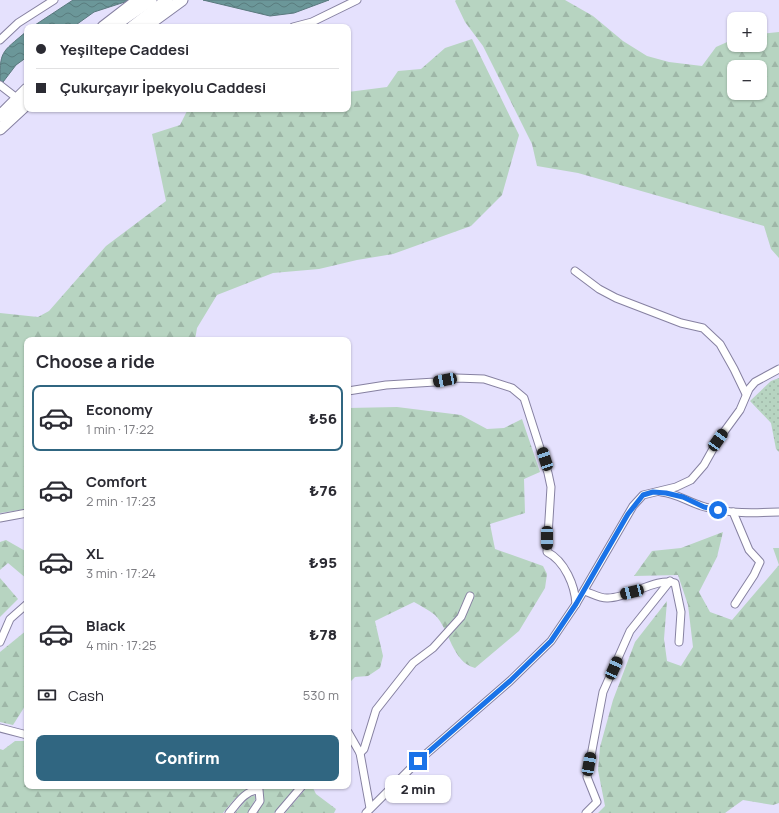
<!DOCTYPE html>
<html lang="en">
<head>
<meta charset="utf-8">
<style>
  :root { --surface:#fff; --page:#f7f7f7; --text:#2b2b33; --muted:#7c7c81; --line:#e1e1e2; --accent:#306681 }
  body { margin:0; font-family:Manrope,sans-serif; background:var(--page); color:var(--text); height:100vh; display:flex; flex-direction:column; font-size:15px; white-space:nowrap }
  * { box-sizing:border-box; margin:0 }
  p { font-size:13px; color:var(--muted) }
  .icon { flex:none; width:22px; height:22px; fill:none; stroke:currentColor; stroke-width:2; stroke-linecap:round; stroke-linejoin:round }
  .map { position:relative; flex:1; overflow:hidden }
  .panel { position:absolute; left:24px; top:337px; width:327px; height:452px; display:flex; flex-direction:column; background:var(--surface); border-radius:8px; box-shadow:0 1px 3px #0004 }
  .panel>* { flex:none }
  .banner { position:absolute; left:24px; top:24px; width:327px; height:88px; border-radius:8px; box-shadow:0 1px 3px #0004; display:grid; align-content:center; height:88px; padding:0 12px; background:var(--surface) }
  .tools { position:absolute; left:727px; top:12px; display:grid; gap:8px }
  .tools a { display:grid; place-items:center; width:40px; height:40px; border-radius:8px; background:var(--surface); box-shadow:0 1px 3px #0004; font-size:20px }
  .end { position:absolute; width:18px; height:18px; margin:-9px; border:5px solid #1a73e8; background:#fff; box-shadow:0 0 0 2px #fff }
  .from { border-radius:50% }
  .bubble { position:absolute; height:28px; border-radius:8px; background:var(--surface); box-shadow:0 1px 3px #0004; font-size:13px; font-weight:800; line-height:28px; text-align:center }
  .car { position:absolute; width:12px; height:24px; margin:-12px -6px; border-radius:5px; box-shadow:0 0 3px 1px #0007; background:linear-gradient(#222 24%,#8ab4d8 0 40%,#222 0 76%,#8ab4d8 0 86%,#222 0) }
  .banner b { display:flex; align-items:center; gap:14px; height:38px; font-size:15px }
  .banner b+b { border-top:1px solid var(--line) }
  .banner i { width:10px; height:10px; background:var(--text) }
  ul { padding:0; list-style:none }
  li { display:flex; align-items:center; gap:12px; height:66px; margin:0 8px 6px; padding:0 4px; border:2px solid transparent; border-radius:8px }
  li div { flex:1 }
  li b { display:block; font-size:15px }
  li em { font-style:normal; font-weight:800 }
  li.active { border-color:var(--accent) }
  li>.icon { width:36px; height:36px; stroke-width:1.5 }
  h2 { padding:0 12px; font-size:18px; line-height:48px }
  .pay { display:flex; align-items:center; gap:10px; height:44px; padding:0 12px; font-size:15px }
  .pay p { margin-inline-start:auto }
  .cta { display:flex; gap:8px; margin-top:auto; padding:8px 12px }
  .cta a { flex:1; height:46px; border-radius:8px; background:var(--accent); color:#fff; font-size:16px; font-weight:800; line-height:46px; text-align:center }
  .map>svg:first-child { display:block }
  .forest { fill:url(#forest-firs); fill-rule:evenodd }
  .park { fill:url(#park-dots) }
  .water { fill:url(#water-waves); stroke:#5a797e }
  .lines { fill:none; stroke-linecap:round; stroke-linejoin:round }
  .minor-casing { stroke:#8681a1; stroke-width:9 }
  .highway-casing { stroke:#8681a1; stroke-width:13 }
  .minor { stroke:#fff; stroke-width:7 }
  .highway { stroke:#fff; stroke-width:11 }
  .route { stroke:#1a73e8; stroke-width:5 }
</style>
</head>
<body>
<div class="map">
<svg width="779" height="813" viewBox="0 0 779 813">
  <defs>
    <pattern id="forest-firs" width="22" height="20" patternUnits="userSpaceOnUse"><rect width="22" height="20" fill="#b7d4c1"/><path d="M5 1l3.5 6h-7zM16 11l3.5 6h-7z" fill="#9eb6a7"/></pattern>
    <pattern id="park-dots" width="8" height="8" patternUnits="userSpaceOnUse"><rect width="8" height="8" fill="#b7d4c1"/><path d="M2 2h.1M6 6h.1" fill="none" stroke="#9eb6a7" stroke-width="1.8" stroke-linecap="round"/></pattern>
    <pattern id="water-waves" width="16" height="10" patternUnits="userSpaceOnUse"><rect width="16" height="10" fill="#6b9799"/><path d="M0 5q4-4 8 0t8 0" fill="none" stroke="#597c7e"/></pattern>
  </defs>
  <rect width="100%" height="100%" fill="#e5e1fd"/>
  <g class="forest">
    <path d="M456,0H565L593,16L623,41L647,56L669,62L702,66L716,47L734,39V45H760V34L779,32V258L771,249L764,226L578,173L537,166L532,144L483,46L465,22L455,1ZM734,67H760V93H734Z"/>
    <polygon points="472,39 519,135 502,195 471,226 393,254 357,260 319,269 273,273 217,295 197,328 195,340 27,340 27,509 0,513 0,313 38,317 49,311 106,246 166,201 152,134 180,125 188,109 348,109 348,92 387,87 398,71 421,69 445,48"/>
    <path d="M397,407L461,415L487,429L504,428L522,419L540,472L524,479L525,513L490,524L495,549L543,566L547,574L545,588L519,631L475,668C452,662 450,630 435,615C429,610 421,606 414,602L375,621L383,656L380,668L368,676L355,677L348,684V594L351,592L350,570L348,568V408Z"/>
    <polygon points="723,532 717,557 699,592 710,612 732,620 779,565 773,548 779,548 779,803 773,805 743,800 725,813 598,813 605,806 598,770 600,747 613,700 635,642 667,601 664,639 667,661 681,666 693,647 688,605 678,575 634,576 652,551 681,548"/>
    <polygon points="6,540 27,552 27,579 8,563 0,570 0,542"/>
    <polygon points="0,578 18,599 0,617"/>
    <polygon points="27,630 27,703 13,725 0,722 0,652"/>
    <path d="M15,741H27V786H296V788L274,813H256C261,804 266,797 261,787C244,785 233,801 223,813H0V749L3,750Z"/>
    <polygon points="308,786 312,786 316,794 336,809 334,813 285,813"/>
    <polygon points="254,795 256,798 248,813 235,813 247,799"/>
  </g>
  <polygon class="park" points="779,378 779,452 776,449 771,423 750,401 771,381"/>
  <g class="water">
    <polygon points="73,0 131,0 94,12 73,27 32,27"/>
    <polygon points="203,0 329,0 294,13 270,16"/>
    <path d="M27,31V57L16,65L0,86C0,50 0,54 27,31Z"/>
  </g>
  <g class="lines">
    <defs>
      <g id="minor">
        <polyline points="293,27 312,22 357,0"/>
        <polyline points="0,40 18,23 54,0"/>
        <polyline points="0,85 18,99"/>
        <polyline points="575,271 599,289 616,298 681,323 703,328 720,344 734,369 746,394"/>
        <path d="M348,391L386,385L435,382L456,378L484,379L512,388L524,398L548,473L551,487L547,552C565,561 575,586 576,604"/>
        <path d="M661,492C677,493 689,503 705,507C729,514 754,513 779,512"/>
        <polyline points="733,512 749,550 760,562 754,575 735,604"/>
        <polyline points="0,518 27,513"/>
        <path d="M584,591C591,593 601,599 608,598C629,598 657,577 675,583L681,612L679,642"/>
        <polyline points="0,642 10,619 27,604"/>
        <polyline points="0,728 27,735"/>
        <polyline points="348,732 360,753 370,808"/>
        <polyline points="360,753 364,749 376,710 413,663 433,648 461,617 470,596"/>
        <path d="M229,813C237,804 245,790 259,790L260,801L252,813"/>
        <polyline points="279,813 302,786"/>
        <polyline points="366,813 418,761 510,681 551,641 576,604 633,506 643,495 676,487 691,480 704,465 718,440 740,410 749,389 755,382 779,369"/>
        <polyline points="586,813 597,802 587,777 603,692 630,631 670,581"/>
      </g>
      <g id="highway">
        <polyline points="103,27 138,0"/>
        <polyline points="112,27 151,0"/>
        <polyline points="132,27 167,0"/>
        <polyline points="145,27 182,0"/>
        <polyline points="0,116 27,89"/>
        <polyline points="0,129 27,104"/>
      </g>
    </defs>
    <use href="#minor" class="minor-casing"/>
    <use href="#highway" class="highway-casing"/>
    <use href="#minor" class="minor"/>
    <use href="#highway" class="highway"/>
  </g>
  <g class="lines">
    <polyline class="route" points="418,761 510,681 551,641 576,604 628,514 643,495 653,492 666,493 683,497 704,507 718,510"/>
  </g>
</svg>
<div class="tools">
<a>+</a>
<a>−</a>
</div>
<i class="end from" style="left:718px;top:510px"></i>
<i class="end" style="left:418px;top:761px"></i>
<div class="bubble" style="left:385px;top:775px;width:66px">2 min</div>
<i class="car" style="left:445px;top:380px;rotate:259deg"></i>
<i class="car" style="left:718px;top:440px;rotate:35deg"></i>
<i class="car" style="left:545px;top:459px;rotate:342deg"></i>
<i class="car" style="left:547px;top:538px;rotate:180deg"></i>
<i class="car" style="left:632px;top:592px;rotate:256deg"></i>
<i class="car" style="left:614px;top:668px;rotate:24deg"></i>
<i class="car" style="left:589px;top:764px;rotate:10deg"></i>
<div class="banner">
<b><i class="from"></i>Yeşiltepe Caddesi</b>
<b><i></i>Çukurçayır İpekyolu Caddesi</b>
</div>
<section class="panel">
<h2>Choose a ride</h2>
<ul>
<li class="active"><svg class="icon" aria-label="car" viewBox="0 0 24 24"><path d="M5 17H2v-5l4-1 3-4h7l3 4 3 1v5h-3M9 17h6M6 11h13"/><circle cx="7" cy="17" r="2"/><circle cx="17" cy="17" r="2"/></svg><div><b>Economy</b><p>1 min · 17:22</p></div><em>₺56</em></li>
<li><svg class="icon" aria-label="car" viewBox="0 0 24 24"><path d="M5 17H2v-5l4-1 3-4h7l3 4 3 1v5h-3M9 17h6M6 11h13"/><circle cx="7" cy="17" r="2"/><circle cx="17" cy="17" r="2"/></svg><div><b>Comfort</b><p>2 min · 17:23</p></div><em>₺76</em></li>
<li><svg class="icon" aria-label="car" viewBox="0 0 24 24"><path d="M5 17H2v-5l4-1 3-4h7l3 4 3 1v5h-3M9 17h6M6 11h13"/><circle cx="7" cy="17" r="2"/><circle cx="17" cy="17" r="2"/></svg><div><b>XL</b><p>3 min · 17:24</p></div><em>₺95</em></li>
<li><svg class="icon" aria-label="car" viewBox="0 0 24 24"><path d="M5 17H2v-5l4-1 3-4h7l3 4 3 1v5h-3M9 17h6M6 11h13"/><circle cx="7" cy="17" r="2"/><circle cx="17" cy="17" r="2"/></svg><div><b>Black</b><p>4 min · 17:25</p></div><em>₺78</em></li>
</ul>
<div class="pay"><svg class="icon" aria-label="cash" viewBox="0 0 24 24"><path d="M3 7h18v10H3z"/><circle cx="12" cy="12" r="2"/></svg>Cash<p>530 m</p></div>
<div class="cta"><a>Confirm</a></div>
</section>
</div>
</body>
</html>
